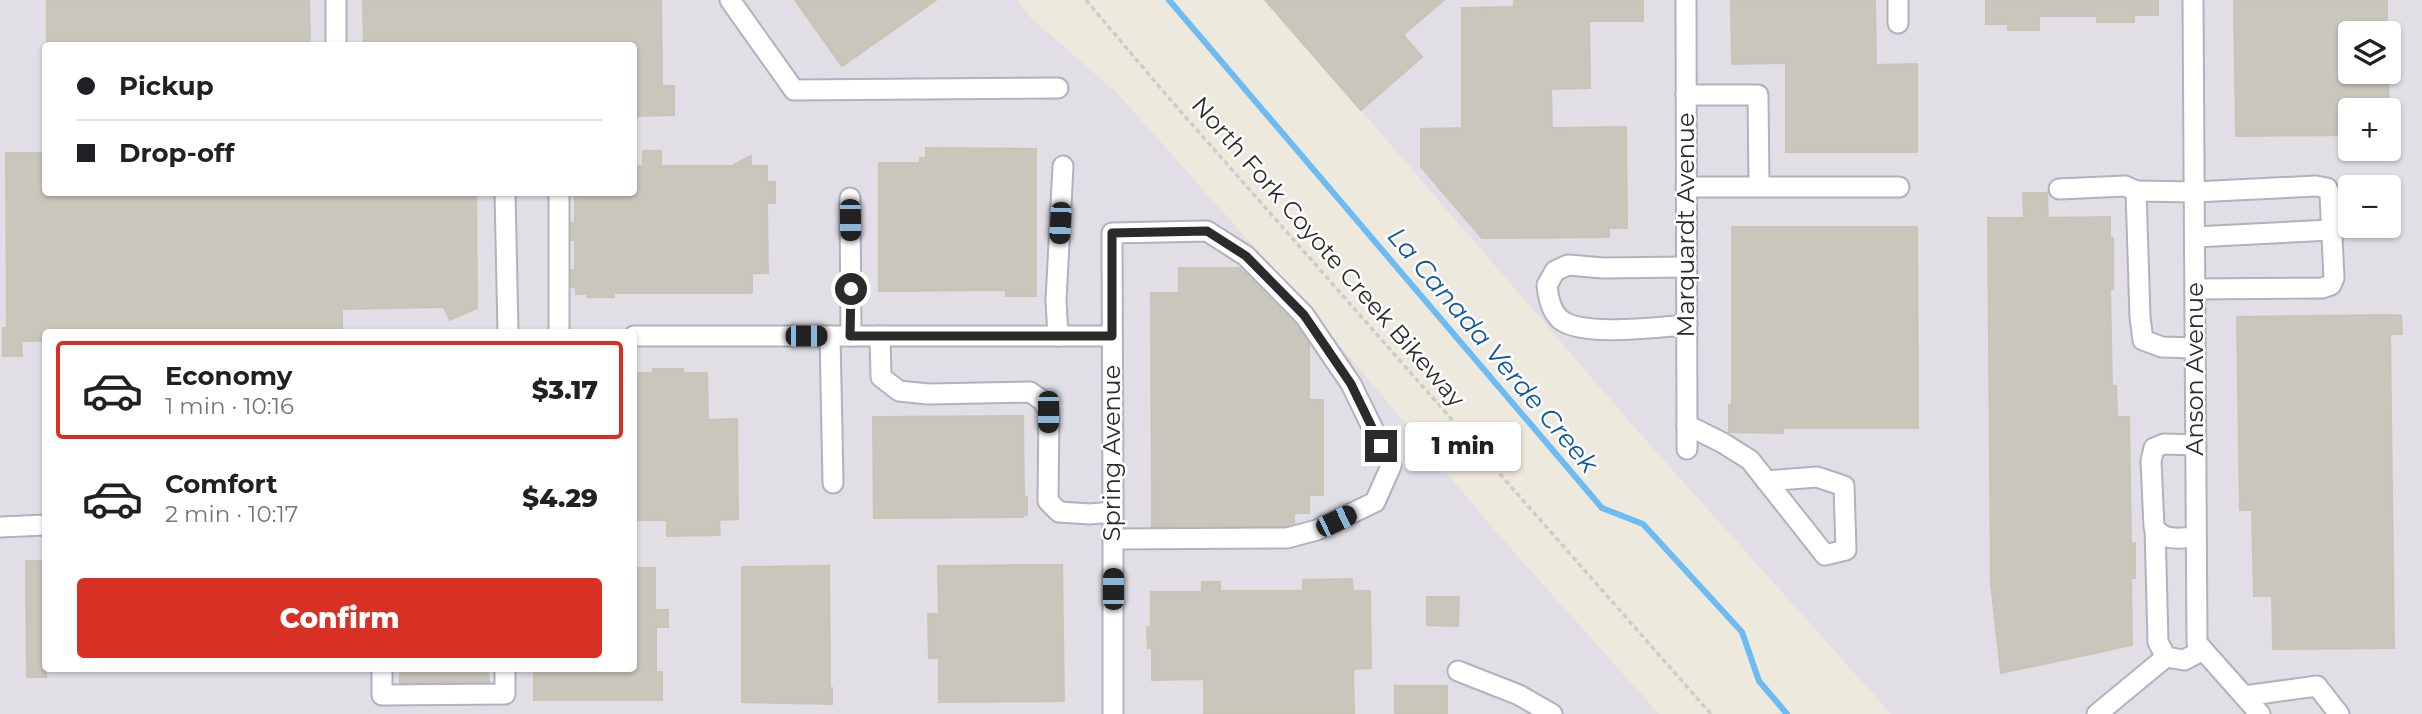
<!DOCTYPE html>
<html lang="en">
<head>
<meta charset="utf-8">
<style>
  :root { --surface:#fff; --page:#f2f2f2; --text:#202124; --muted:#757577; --line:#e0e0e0; --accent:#d93025 }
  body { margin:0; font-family:Montserrat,sans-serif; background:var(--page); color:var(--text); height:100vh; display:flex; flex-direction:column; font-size:26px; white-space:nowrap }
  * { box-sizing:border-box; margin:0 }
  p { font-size:23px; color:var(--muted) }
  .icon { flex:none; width:38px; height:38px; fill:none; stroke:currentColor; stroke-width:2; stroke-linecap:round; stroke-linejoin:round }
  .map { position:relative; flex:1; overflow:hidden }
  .details { position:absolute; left:42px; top:329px; width:595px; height:343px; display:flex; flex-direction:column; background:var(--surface); border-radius:7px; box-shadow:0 2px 5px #0004 }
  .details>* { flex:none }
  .guide { position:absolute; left:42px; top:42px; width:595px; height:154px; border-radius:7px; box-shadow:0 2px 5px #0004; display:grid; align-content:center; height:154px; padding:0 35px; background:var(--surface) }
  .tools { position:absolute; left:2338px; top:21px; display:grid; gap:14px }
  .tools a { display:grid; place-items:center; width:63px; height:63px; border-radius:7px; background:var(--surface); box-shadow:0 2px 5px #0004; font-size:35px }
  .end { position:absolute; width:32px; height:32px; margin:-16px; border:9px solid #2b2b2b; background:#fff; box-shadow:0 0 0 4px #fff }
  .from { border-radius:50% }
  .bubble { position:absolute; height:49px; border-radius:7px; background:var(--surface); box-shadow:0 2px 5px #0004; font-size:23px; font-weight:800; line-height:49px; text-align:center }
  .car { position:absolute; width:21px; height:42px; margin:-21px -10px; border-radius:9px; box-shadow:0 0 5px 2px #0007; background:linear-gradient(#222 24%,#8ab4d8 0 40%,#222 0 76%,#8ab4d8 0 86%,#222 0) }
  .guide b { display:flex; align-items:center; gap:24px; height:66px; font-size:26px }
  .guide b+b { border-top:2px solid var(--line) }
  .guide i { width:18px; height:18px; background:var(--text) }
  ul { padding:12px 0 0; list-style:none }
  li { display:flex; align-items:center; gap:21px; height:98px; margin:0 14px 10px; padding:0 21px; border:4px solid transparent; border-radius:7px }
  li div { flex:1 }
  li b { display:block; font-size:26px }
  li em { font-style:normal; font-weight:800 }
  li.on { border-color:var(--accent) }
  li>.icon { width:63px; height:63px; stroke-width:1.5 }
  .button { display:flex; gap:14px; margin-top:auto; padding:14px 35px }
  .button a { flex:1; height:80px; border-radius:7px; background:var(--accent); color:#fff; font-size:28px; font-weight:800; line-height:80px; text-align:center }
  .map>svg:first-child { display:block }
  .industrial { fill:#e1dee6; fill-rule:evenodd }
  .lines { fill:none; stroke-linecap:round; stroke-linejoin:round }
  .stream { stroke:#6dbbf3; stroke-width:6 }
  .building { fill:#c9c6bc; stroke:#c9c5b6; stroke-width:2 }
  .minor-casing { stroke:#b1b1bf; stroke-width:23 }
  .path { stroke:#ccc; stroke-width:3.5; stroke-dasharray:5 3.5; stroke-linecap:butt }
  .minor { stroke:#fff; stroke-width:19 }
  .route { stroke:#2b2b2b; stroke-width:9 }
  .labels { text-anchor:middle; stroke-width:5; stroke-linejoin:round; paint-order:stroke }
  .street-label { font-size:24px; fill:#2b2b2b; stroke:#fff }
  .water-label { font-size:26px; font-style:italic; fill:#0956a2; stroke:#fff }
</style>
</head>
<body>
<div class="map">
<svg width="2422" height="714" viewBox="0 0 2422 714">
  <rect width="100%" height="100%" fill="#eee9dd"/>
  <g class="industrial">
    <path d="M0,0H1017L1030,17L1117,93L1305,304L1497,533L1659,714H0ZM46,46H634V192H46ZM46,332H634V668H46Z"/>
    <path d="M1266,0H2422V714H1891L1635,428ZM2350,33H2389V72H2350ZM2350,110H2389V149H2350ZM2350,187H2389V226H2350Z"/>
  </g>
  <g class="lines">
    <polyline class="stream" points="1169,0 1602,508 1643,524 1742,632 1759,681 1787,714"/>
  </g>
  <g class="building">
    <polygon points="47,0 309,0 310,46 47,46"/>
    <polygon points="363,0 661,0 662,86 674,86 674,115 634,116 634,46 364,46"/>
    <polygon points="795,0 936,0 842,66"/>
    <polygon points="1265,0 1444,0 1403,35 1422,57 1361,110"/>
    <polygon points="1514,0 1643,0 1643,21 1589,21 1590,88 1551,89 1552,128 1626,127 1627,228 1609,228 1609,237 1482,238 1421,167 1421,129 1462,128 1462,8 1514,7"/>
    <polygon points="1731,0 1875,0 1876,65 1917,64 1917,152 1786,152 1786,63 1732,64"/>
    <polygon points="1986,0 2158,0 2158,15 2134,15 2134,22 2097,22 2097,16 2039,16 2039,30 2008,30 2008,24 1986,24"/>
    <polygon points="2234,0 2387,0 2387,33 2350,33 2350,72 2388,72 2389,110 2350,110 2350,135 2236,136"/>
    <polygon points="926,148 1036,149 1036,296 1006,296 1006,290 879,291 879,163 920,163 920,158 926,158"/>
    <polygon points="643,151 661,151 661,166 732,166 751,156 751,166 767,166 767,182 775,182 775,203 767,203 768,273 752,273 752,293 614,293 614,297 587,297 587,294 576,294 576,287 571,287 571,270 575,270 575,240 571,240 571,223 575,223 575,192 634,192 634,166 643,166"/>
    <polygon points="6,153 46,153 46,192 476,192 477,308 450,320 444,307 342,309 342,332 46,332 46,341 21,341 22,356 3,356 3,328 7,328"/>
    <polygon points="2023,193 2047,193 2048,218 2110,217 2110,238 2113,238 2113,289 2110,289 2112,386 2116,386 2117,417 2129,417 2131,543 2135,543 2135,578 2131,578 2132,645 2001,673 1991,584 1988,218 2024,218"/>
    <polygon points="1732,227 1917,227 1918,428 1783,428 1783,433 1729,432 1729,405 1732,405"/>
    <polygon points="1179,268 1240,268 1294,323 1309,344 1309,400 1323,400 1323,495 1309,495 1309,513 1294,513 1294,523 1285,526 1152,527 1151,293 1179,293"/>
    <polygon points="2390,315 2401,316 2402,334 2390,334 2394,648 2273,649 2272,596 2254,596 2252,510 2240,510 2237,317"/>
    <polygon points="653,369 683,369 683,373 707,373 708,420 737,419 738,519 719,520 720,535 667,536 667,520 634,520 634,373 653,373"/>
    <polygon points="1023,416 1024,497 1027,497 1027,515 1023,515 1023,517 874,518 873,417"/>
    <polygon points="26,561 46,561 46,677 27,677"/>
    <polygon points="1062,565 1064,701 939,702 939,658 929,658 928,614 939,614 938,566"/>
    <polygon points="829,566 830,688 832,688 832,704 742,702 742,567"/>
    <polygon points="634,568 655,568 655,610 668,610 668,627 656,627 656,672 662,672 662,700 534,700 534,668 634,668"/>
    <polygon points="1352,579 1353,591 1370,591 1371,668 1353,669 1354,714 1204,714 1204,679 1152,680 1152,648 1148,648 1147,627 1151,627 1151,592 1202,592 1202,582 1220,582 1220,591 1303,591 1303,580"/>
    <polygon points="1427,597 1459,597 1458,626 1427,625"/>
    <polygon points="400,668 488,668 489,682 400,683"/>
    <rect x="1395" y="686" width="52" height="28"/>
  </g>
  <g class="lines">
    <defs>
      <g id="minor">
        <polyline points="730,0 794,90 1058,88"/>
        <polyline points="1686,0 1687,449"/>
        <polyline points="1898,0 1898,23"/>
        <polyline points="2193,0 2197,643 2260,714"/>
        <polyline points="336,46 336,0"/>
        <polyline points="1686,95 1758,95 1759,186"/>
        <polyline points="1686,187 1899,187"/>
        <polyline points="2059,189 2125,186 2136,191 2140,317 2143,340 2162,347 2195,348"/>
        <polyline points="2136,191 2194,192 2316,186 2327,188 2330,195 2334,278 2331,285 2322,288 2195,289"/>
        <polyline points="505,192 508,332"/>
        <polyline points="850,198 851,336"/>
        <polyline points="2195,237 2331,230"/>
        <path d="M1686,267L1603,268L1568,265L1555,271L1547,285C1548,296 1551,312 1561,320C1584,337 1657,327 1687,325"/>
        <polyline points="559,332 559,192"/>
        <polyline points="634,336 1112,336"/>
        <polyline points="830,336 833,483"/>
        <polyline points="880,336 881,377 899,391 928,394 1030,392 1043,401 1049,412 1048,501 1059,512 1090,514 1113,512"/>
        <polyline points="1058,336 1056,301 1063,166"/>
        <polyline points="1687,425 1723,443 1750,460 1825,555 1846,550 1844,486 1817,477 1766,481"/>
        <path d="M2196,445L2164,444L2154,448L2151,461L2154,527C2164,542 2180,538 2196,537"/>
        <polyline points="0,527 46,525"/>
        <polyline points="2155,528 2158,642 2166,657 2184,660 2203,650"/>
        <polyline points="1113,539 1287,538 1317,530 1375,502 1391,466 1351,384 1304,315 1246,256 1207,231 1112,233 1113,512 1113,714"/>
        <polyline points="382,668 382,695 505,694 505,668"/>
        <polyline points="1458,671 1519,695 1552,714"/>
        <polyline points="2244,696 2317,686 2339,714"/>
        <polyline points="2097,714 2166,657"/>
      </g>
    </defs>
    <use href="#minor" class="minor-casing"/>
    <polyline class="path" points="1086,0 1168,97 1711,714"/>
    <use href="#minor" class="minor"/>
  </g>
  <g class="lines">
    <polyline class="route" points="851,289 850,336 1112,336 1112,233 1207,231 1246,256 1304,315 1351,384 1381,446"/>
  </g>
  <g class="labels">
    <g class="street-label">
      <text transform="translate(1686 225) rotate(-90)" y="8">Marquardt Avenue</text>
      <text transform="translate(1328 252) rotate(49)" y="8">North Fork Coyote Creek Bikeway</text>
      <text transform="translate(2195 369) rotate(-90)" y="8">Anson Avenue</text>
      <text transform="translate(1112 453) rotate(-90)" y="8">Spring Avenue</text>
    </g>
    <g class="water-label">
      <text transform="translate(1493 350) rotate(50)" y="9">La Canada Verde Creek</text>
    </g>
  </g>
</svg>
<div class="tools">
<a><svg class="icon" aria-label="layers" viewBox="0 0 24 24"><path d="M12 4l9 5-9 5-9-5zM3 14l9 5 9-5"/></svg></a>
<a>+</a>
<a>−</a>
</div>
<i class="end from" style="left:851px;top:289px"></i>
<i class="end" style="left:1381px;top:446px"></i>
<div class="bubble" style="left:1405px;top:422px;width:116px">1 min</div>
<i class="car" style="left:850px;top:220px;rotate:179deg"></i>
<i class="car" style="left:1060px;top:223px;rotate:183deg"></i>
<i class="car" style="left:806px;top:336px;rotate:90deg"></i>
<i class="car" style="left:1048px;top:412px;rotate:180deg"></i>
<i class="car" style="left:1336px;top:521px;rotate:64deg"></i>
<i class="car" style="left:1113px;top:589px;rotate:0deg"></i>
<div class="guide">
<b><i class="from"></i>Pickup</b>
<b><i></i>Drop-off</b>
</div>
<section class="details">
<ul>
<li class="on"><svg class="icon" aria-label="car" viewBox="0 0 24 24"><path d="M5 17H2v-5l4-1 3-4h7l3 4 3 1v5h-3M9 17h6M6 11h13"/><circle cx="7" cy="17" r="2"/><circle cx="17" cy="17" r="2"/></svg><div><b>Economy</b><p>1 min · 10:16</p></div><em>$3.17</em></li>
<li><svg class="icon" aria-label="car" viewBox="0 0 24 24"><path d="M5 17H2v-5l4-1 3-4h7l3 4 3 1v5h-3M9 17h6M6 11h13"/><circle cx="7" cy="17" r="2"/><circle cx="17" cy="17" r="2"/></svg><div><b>Comfort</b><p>2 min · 10:17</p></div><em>$4.29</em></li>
</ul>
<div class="button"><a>Confirm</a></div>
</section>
</div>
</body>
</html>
